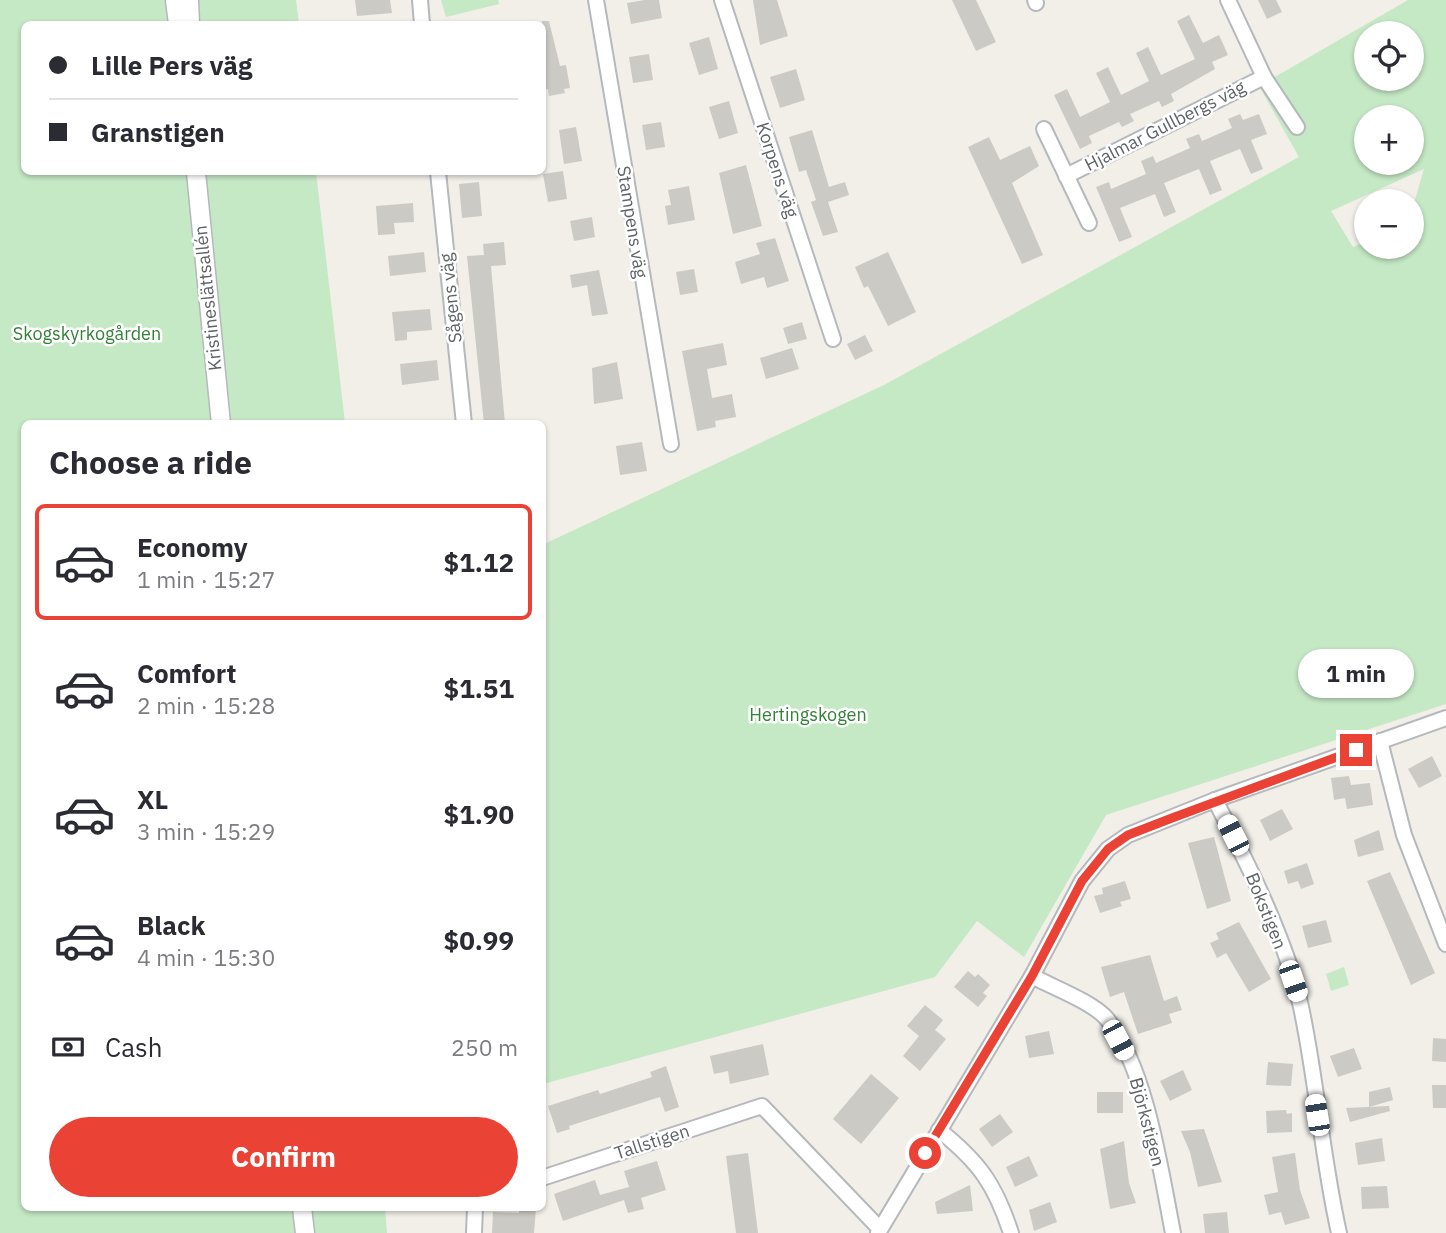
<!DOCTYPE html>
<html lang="en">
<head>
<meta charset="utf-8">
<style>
  :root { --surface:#fff; --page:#f2f2f3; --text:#2b2b33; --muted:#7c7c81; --line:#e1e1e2; --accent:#ea4335 }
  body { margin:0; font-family:"IBM Plex Sans",sans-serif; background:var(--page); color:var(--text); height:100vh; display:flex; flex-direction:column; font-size:26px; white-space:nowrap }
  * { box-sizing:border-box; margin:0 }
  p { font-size:23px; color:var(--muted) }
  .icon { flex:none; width:38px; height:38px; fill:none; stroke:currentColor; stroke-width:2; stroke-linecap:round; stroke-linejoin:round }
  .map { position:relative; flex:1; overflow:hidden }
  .side { position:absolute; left:21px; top:420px; width:525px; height:791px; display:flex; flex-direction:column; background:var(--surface); border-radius:10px; box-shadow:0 2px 5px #0004 }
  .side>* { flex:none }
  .banner { position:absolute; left:21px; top:21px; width:525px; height:154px; border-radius:10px; box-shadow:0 2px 5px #0004; display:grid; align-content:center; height:154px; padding:0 28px; background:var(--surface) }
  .controls { position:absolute; left:1354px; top:21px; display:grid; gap:14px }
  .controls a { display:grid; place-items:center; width:70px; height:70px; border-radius:50%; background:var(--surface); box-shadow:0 2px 5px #0004; font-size:35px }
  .end { position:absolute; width:32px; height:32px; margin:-16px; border:9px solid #ea4335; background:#fff; box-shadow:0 0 0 4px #fff }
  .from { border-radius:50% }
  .bubble { position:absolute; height:49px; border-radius:24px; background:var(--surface); box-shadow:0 2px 5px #0004; font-size:23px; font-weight:700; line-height:49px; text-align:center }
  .car { position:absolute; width:21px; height:42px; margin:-21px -10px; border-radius:9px; box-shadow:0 0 5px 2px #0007; background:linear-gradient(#fff 24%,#345 0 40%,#fff 0 76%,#345 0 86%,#fff 0) }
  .banner b { display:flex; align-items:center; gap:24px; height:66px; font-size:26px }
  .banner b+b { border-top:2px solid var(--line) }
  .banner i { width:18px; height:18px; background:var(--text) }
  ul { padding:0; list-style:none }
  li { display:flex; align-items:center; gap:21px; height:116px; margin:0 14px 10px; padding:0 14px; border:4px solid transparent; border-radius:10px }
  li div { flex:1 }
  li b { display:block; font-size:26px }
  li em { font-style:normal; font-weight:700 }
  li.on { border-color:var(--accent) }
  li>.icon { width:63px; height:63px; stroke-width:1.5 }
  h2 { padding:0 28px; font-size:32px; line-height:84px }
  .pay { display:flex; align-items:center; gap:18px; height:77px; padding:0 28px; font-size:26px }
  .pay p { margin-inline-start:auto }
  .button { display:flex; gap:14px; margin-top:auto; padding:14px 28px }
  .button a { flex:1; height:80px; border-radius:42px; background:var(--accent); color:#fff; font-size:28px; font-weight:700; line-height:80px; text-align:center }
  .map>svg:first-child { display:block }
  .green { fill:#c5e8c5; fill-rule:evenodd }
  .building { fill:#cccac5 }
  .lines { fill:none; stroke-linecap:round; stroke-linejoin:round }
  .minor-casing { stroke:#b5b8bc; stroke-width:18 }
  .tertiary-casing { stroke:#b5b8bc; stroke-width:21 }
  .minor { stroke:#fff; stroke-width:14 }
  .tertiary { stroke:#fff; stroke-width:18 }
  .route { stroke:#ea4335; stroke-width:9 }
  .labels { text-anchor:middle; stroke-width:5; stroke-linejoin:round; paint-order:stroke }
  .street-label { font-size:18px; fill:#5f6368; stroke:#fff }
  .park-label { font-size:18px; fill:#348238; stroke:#fff }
</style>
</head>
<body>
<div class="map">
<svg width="1446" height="1233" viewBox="0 0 1446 1233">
  <rect width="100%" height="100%" fill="#f1efe8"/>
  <g class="green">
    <polygon points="0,0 296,0 299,24 24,24 24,172 316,172 345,423 24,424 24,1208 385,1208 387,1233 0,1233"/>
    <polygon points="441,0 498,0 499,4 446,17"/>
    <path d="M1408,0H1446V704L1106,815L1024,957L977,921L935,977L543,1084L542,545L884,385L1299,157L1259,86ZM1367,33H1412V79H1367ZM1367,117H1412V163H1367ZM1424,169L1412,210V247H1367V241L1353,247L1331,211Z"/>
    <polygon points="1344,967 1349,985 1331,991 1326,974"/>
  </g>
  <g class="building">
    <polygon points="355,0 390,0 392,13 357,16"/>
    <polygon points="645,0 659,0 662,18 631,24 627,3"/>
    <polygon points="753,0 777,0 788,36 760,45"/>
    <polygon points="952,0 976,0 996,42 976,51"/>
    <polygon points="1258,0 1276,0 1282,12 1267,19"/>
    <polygon points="1189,15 1203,43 1219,35 1228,55 1212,62 1215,69 1171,94 1174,101 1162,107 1159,101 1130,114 1134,121 1122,127 1119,122 1089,136 1092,143 1080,149 1054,95 1067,89 1080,117 1110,102 1096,73 1108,67 1121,95 1149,81 1136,53 1148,47 1161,75 1195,59 1177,21"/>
    <polygon points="542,21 549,21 560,66 566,65 570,88 564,89 565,93 549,96 548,89 542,90"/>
    <polygon points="709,37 718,69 699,75 689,43"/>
    <polygon points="649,54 653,80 633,83 629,57"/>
    <polygon points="796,69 805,100 780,108 770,77"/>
    <polygon points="729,101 738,133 719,139 709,107"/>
    <polygon points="1240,114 1243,120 1259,114 1267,134 1251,140 1263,169 1251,174 1240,149 1210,161 1222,190 1210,195 1199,169 1164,183 1176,212 1164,217 1155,194 1120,208 1132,237 1119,242 1096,187 1109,182 1111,189 1146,174 1141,161 1153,156 1156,163 1190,148 1186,139 1199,134 1202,141 1232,128 1228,119"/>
    <polygon points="661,122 665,147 646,150 642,125"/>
    <polygon points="576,127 582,161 564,164 559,130"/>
    <polygon points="812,130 829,187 845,182 849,195 828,202 838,232 823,236 811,202 816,200 806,170 799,172 789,137"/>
    <polygon points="989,137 1000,160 1030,146 1039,166 1012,183 1043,255 1022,264 968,147"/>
    <polygon points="746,165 762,226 733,234 719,173"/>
    <polygon points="563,171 567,199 548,202 543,174"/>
    <polygon points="479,182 482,216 462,218 459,184"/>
    <polygon points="689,186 695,220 668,225 665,206 671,205 668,190"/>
    <polygon points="413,203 414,222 394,223 395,234 378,235 376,206"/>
    <polygon points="592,217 595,237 574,241 570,221"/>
    <polygon points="775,238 789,281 767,288 764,277 741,284 735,262 760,254 756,243"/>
    <polygon points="504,242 506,265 491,266 505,424 484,424 467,256 484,255 483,244"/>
    <polygon points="424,252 426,272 390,276 388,256"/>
    <polygon points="888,252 916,312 888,326 868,286 864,288 855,267"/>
    <polygon points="694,269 698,292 680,295 676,272"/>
    <polygon points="599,270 608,314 592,316 587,285 572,288 570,275"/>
    <polygon points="430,309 432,330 407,332 407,340 395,341 392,312"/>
    <polygon points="802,322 807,339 788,344 783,328"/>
    <polygon points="865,335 873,351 855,360 847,344"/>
    <polygon points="723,343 727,365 707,369 712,398 732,394 736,417 715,421 716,427 697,431 682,351"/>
    <polygon points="792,348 799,369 766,379 760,358"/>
    <polygon points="437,360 439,380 402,385 400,364"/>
    <polygon points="617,362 623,399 594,404 592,368"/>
    <polygon points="642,442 647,471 620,475 616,446"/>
    <polygon points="1432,756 1442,776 1419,788 1408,769"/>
    <polygon points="1349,776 1351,785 1370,783 1373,805 1347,809 1345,798 1334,800 1331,778"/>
    <polygon points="1282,809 1293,829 1270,841 1260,820"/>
    <polygon points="1379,830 1384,850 1358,857 1354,840"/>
    <polygon points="1214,837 1231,901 1207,909 1188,843"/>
    <polygon points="1307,863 1314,884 1301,889 1298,881 1288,884 1284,871"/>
    <polygon points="1390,872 1435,973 1411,985 1367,881"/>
    <polygon points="1125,881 1131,899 1120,902 1122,906 1100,913 1094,896 1103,894 1102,888"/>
    <polygon points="1326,920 1332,942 1308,948 1302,926"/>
    <polygon points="1239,922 1271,979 1249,992 1226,953 1217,958 1210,943 1219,939 1216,933"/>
    <polygon points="1150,955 1164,1001 1177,996 1182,1010 1169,1014 1172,1023 1138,1034 1124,992 1110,997 1101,967"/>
    <polygon points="968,971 975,977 978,974 990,985 983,993 987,996 978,1007 954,987"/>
    <polygon points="925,1005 943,1020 935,1030 946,1039 920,1071 903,1056 919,1036 907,1026"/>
    <polygon points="1049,1031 1054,1054 1029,1058 1025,1036"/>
    <polygon points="1433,1038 1446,1039 1446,1062 1432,1061"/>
    <polygon points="763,1044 769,1075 730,1084 728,1071 714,1074 710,1056"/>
    <polygon points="1354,1048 1362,1069 1338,1077 1330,1056"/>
    <polygon points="1268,1062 1293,1064 1291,1086 1266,1085"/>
    <polygon points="666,1066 679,1107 665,1112 660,1097 569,1126 570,1129 557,1133 548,1106 598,1090 600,1094 652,1077 650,1072"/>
    <polygon points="1183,1070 1192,1090 1170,1101 1160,1081"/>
    <polygon points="871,1074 899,1098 861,1144 833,1119"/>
    <polygon points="1432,1085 1446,1085 1446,1108 1433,1108"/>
    <polygon points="1390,1087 1393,1100 1369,1107 1369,1092"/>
    <rect x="1097" y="1092" width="26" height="21"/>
    <polygon points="1389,1106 1390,1111 1350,1122 1346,1108"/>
    <polygon points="1286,1110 1287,1114 1292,1113 1292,1132 1267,1133 1266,1111"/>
    <polygon points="1000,1114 1013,1132 992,1147 979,1129"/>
    <polygon points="1204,1129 1222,1182 1198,1187 1190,1152 1181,1131"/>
    <polygon points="1382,1138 1385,1161 1358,1165 1355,1143"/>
    <polygon points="1124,1141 1129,1183 1136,1203 1110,1209 1100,1149"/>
    <polygon points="748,1153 758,1233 736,1233 726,1156"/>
    <polygon points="1295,1153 1300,1190 1310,1218 1285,1225 1281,1212 1269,1215 1264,1195 1278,1192 1272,1157"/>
    <polygon points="1029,1156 1038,1176 1015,1187 1006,1167"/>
    <polygon points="657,1161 666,1190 641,1198 644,1209 628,1213 624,1200 563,1221 554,1194 595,1180 600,1195 629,1187 624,1171"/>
    <polygon points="970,1185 973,1211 937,1214 935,1202"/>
    <polygon points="1387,1186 1389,1208 1362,1209 1361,1187"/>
    <polygon points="1050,1202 1057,1222 1034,1231 1029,1210"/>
    <polygon points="519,1208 536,1208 534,1233 492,1233 493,1212 519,1213"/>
    <polygon points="1227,1212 1229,1233 1205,1233 1203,1214"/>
  </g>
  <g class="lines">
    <defs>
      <g id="minor">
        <polyline points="420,0 422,24"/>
        <polyline points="596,0 671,444"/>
        <polyline points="722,0 833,339"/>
        <polyline points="1035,0 1036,3"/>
        <polyline points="1228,0 1264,77 1297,127"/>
        <polyline points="1044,129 1089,223"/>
        <polyline points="438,172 464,424"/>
        <polyline points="1066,176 1264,77"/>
        <polyline points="1380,741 1404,835 1446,944"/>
        <path d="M1215,800C1246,860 1287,941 1301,1007C1317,1082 1322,1158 1339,1233"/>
        <path d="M1032,976C1052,987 1093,1002 1107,1019C1146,1067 1161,1172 1173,1233"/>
        <path d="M939,1130C979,1162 995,1184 1011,1233"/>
        <polyline points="542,1178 762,1106 880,1229"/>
        <polyline points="474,1233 475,1208"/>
        <polyline points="878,1233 1032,976 1082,881 1108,849 1128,835 1215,800 1446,718"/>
      </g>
      <g id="tertiary">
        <polyline points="175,0 178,24"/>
        <polyline points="189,0 190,24"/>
        <polyline points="196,172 221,424"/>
        <polyline points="302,1208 305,1233"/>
      </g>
    </defs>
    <use href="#minor" class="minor-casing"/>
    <use href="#tertiary" class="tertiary-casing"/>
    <use href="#minor" class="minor"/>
    <use href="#tertiary" class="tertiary"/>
  </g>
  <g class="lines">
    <polyline class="route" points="925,1153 1032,976 1082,881 1108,849 1128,835 1172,818 1356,750"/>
  </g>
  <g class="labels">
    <g class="street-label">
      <text transform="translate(1165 126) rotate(-27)" y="6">Hjalmar Gullbergs väg</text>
      <text transform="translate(777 170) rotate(72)" y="6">Korpens väg</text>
      <text transform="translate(632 222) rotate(81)" y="6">Stampens väg</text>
      <text transform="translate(208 298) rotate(-96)" y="6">Kristineslättsallén</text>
      <text transform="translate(451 298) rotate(-96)" y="6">Sågens väg</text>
      <text transform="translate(1266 911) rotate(68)" y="6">Bokstigen</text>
      <text transform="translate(1147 1122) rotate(75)" y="6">Björkstigen</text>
      <text transform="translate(652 1142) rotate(-18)" y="6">Tallstigen</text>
    </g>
    <g class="park-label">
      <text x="87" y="340">Skogskyrkogården</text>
      <text x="808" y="721">Hertingskogen</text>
    </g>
  </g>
</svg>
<div class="controls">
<a><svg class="icon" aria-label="locate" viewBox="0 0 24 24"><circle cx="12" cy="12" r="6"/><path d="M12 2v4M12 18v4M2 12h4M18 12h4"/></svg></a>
<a>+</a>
<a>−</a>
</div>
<i class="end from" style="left:925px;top:1153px"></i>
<i class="end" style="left:1356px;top:750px"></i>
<div class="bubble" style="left:1298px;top:649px;width:116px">1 min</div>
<i class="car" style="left:1233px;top:835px;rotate:333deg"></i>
<i class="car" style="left:1293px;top:981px;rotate:161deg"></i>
<i class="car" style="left:1118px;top:1040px;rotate:152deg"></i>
<i class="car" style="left:1317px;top:1115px;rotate:351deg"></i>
<div class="banner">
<b><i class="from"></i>Lille Pers väg</b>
<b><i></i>Granstigen</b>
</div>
<section class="side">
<h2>Choose a ride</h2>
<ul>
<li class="on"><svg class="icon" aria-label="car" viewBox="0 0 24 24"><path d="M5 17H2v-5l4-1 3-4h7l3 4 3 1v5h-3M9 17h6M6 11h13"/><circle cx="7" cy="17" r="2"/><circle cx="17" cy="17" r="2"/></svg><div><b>Economy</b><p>1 min · 15:27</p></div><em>$1.12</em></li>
<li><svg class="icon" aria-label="car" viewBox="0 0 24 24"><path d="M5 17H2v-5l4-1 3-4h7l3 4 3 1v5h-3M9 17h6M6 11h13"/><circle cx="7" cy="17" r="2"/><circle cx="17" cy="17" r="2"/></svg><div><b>Comfort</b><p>2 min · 15:28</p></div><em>$1.51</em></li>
<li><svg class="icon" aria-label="car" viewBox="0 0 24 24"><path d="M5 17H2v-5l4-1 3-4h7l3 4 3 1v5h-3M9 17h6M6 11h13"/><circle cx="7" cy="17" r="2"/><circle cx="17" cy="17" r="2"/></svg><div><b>XL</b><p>3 min · 15:29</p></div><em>$1.90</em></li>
<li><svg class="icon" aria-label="car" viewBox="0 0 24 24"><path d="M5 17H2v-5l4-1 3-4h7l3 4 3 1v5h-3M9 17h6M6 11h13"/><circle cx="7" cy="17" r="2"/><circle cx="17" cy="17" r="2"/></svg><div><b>Black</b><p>4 min · 15:30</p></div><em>$0.99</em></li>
</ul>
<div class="pay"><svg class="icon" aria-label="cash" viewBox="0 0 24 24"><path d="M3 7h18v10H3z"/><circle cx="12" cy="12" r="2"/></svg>Cash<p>250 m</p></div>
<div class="button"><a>Confirm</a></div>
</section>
</div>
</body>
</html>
